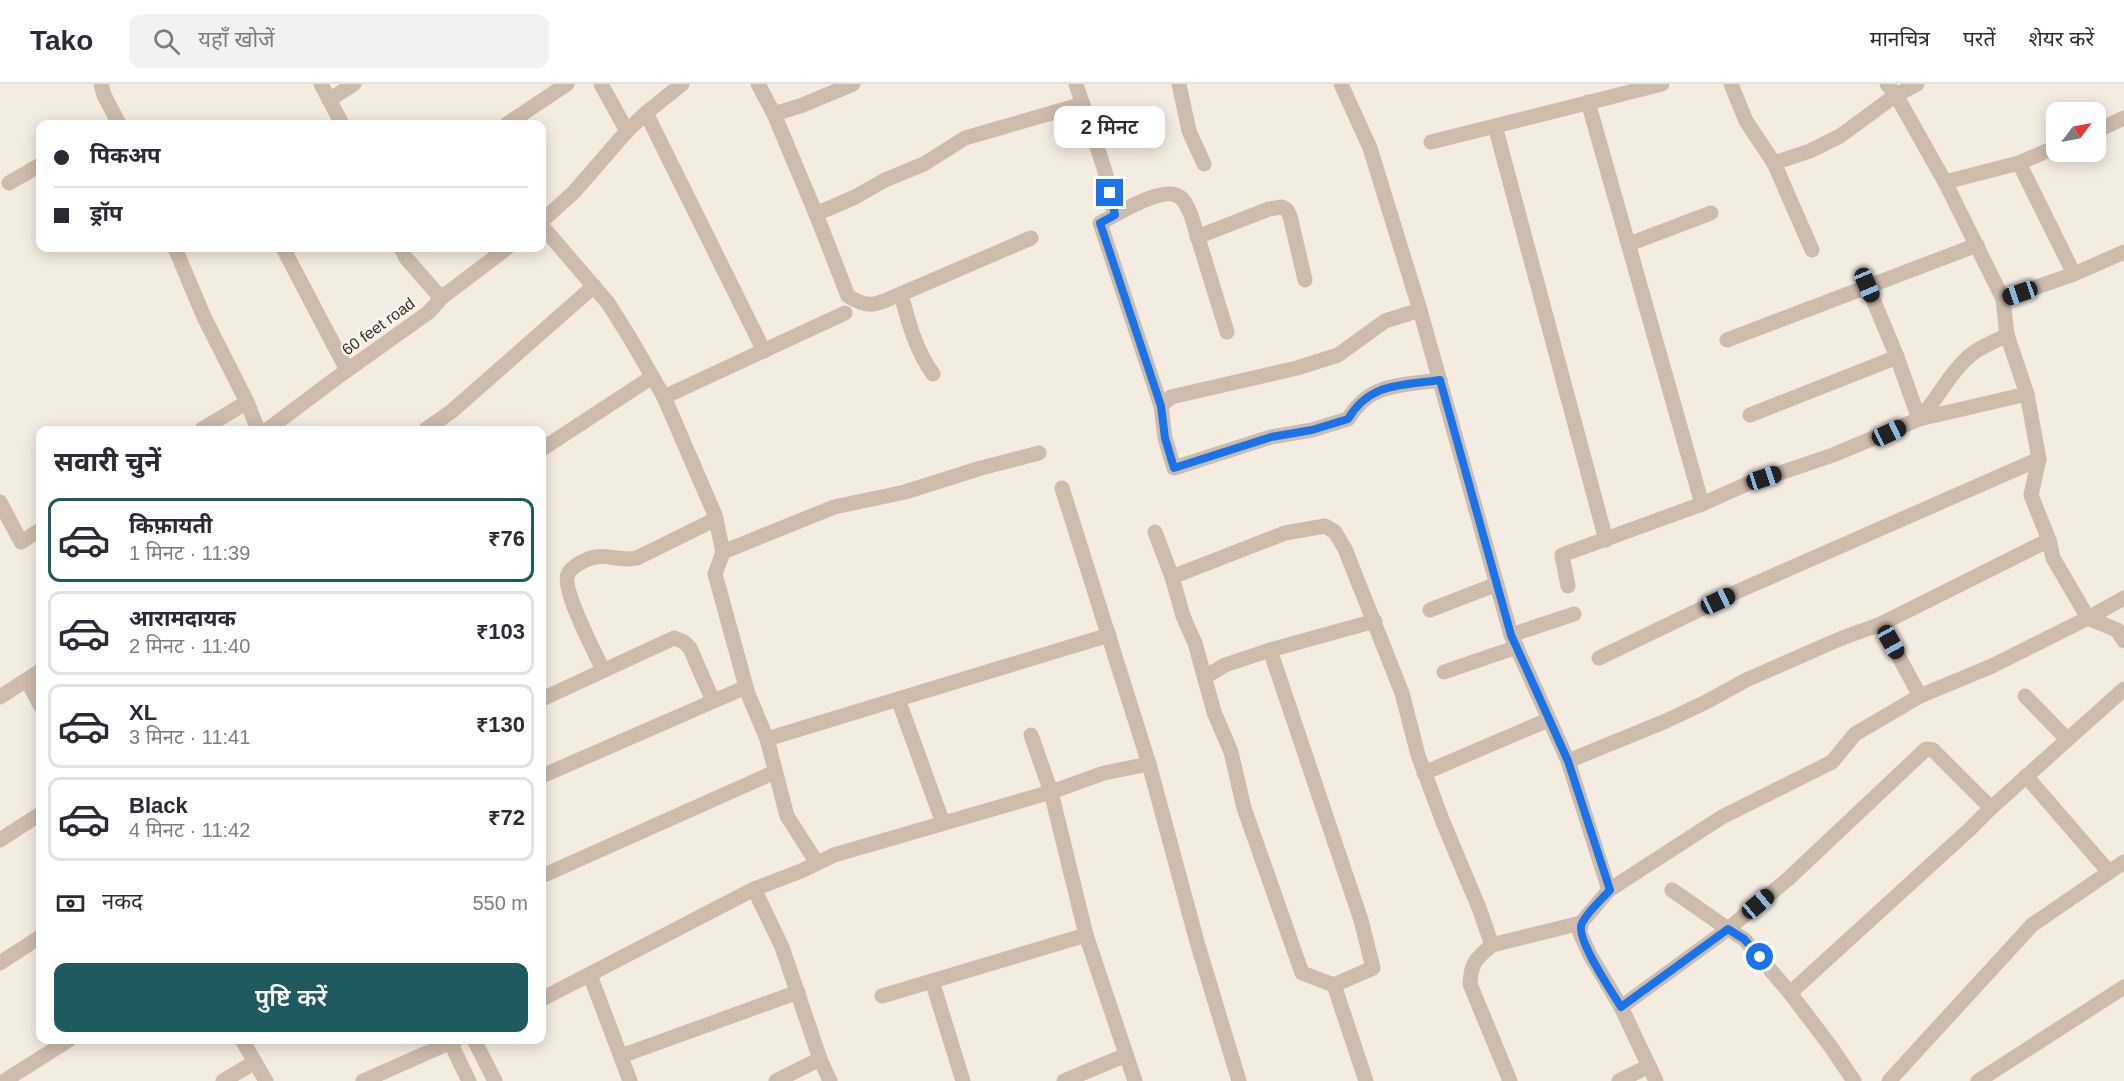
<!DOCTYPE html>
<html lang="hi">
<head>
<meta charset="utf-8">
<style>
  :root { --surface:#fff; --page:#f2f2f3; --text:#2b2b33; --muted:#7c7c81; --line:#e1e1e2; --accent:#1f5a5e }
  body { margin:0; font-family:Arial,"Noto Sans Devanagari",sans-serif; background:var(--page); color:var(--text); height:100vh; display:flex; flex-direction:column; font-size:22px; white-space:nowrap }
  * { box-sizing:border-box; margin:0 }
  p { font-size:20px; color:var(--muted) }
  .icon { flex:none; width:33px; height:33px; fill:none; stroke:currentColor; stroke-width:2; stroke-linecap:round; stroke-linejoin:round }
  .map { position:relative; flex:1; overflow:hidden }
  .sheet { position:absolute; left:36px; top:342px; width:510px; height:618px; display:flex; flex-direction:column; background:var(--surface); border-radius:12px; box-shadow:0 3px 15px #0003 }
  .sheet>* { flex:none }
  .hud { position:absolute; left:36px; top:36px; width:510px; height:132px; border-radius:12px; box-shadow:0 3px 15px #0003; display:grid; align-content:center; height:132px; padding:0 18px; background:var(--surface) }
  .needle { width:39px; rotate:58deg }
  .controls { position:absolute; left:2046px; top:18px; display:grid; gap:12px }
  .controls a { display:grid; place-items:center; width:60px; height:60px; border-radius:12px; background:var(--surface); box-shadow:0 3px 15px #0003; font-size:30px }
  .end { position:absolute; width:27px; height:27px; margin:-14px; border:8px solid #1a73e8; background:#fff; box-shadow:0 0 0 3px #fff }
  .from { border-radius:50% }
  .bubble { position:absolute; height:42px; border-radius:12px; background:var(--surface); box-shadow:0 3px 15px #0003; font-size:20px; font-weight:600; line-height:42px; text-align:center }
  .car { position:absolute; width:18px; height:36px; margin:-18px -9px; border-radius:8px; box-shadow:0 0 4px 2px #0007; background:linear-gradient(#222 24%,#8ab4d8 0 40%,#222 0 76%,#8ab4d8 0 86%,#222 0) }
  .hud b { display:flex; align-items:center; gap:21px; height:57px; font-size:22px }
  .hud b+b { border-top:2px solid var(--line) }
  .hud i { width:15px; height:15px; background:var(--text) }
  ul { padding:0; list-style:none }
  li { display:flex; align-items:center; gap:18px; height:84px; margin:0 12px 9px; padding:0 6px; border:3px solid var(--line); border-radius:12px }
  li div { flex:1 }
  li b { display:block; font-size:22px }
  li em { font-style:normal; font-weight:600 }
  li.on { border-color:var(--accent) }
  li>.icon { width:54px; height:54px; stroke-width:1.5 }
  h2 { padding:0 18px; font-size:27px; line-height:72px }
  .pay { display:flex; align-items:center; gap:15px; height:66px; padding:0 18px; font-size:22px }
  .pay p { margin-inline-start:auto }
  .cta { display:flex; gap:12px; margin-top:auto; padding:12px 18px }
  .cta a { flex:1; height:69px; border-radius:12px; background:var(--accent); color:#fff; font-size:24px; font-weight:600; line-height:69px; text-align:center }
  header { display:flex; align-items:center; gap:36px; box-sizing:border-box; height:84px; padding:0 30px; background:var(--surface); border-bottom:2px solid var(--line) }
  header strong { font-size:28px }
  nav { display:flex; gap:33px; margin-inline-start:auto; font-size:21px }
  .search { width:420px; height:54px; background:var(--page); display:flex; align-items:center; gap:15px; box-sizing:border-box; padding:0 21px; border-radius:12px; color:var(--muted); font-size:22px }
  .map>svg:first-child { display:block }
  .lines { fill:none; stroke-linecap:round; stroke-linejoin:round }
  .minor { stroke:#cdbbac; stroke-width:15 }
  .route { stroke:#1a73e8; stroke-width:8 }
  .labels { text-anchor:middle; stroke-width:5; stroke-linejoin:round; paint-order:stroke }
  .street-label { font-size:16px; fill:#3b302b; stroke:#fbf5ee }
</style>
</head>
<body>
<header>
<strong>Tako</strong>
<div class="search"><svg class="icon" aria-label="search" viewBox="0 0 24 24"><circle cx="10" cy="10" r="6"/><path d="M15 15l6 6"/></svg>यहाँ खोजें</div>
<nav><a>मानचित्र</a><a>परतें</a><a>शेयर करें</a></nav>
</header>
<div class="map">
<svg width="2124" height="997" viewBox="0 0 2124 997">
  <rect width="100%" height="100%" fill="#f4ebe1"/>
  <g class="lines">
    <g class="minor">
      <polyline points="101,0 104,11 119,40"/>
      <polyline points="321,0 342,40"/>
      <polyline points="601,0 627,47"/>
      <polyline points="758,0 774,30 800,22 853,0"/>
      <polyline points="1076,0 1105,87 1115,131"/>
      <polyline points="1179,0 1189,47 1204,80"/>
      <polyline points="1341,0 1370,64 1420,226 1511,551 1568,677 1609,806 1581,839 1580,849 1590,871 1621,923 1656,997"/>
      <polyline points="1731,0 1746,37 1774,79 1810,67 1840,52 1896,11 1945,98 2019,79 2056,63"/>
      <polyline points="1887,0 1896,11 1917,0"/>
      <polyline points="329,16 354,0"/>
      <polyline points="1588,18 1702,420"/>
      <polyline points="646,29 764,267"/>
      <path d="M774,30L816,130L848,212C872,227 877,219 901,210C908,237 916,267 933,290"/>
      <polyline points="507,40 567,0"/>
      <polyline points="1495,42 1606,456"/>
      <polyline points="2096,47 2124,34"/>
      <polyline points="1431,58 1662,0"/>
      <polyline points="1774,79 1812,166"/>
      <polyline points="2019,79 2074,190"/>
      <polyline points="9,99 40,81"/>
      <polyline points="816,130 855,113 885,96 924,80 965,54 1083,20"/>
      <polyline points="542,137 574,108 627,47 646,29 682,0"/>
      <polyline points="542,142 608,219 630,254 664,313 715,431 723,468 715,490 748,610 767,655 787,732 817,779"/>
      <polyline points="1197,153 1269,125 1282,123 1287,126 1290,132 1305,196"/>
      <polyline points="1629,160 1711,129"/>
      <polyline points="175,164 204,233 247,318 258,346"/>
      <polyline points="283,164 347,286"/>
      <polyline points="401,164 406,174 441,214"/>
      <polyline points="1867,201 1897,273 1919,335 2027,310"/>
      <polyline points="901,210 1031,154"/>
      <polyline points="2003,215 2074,190 2124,168"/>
      <path d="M1420,226L1385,237L1338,271L1297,284L1171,313L1161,322L1165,354L1174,384L1271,353L1312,346L1348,335C1370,298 1401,302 1440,296"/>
      <polyline points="1727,256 1977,161"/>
      <polyline points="664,313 845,229"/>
      <path d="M1161,322L1100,139C1116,131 1161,102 1178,112C1185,115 1188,125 1191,131L1227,248"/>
      <polyline points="1750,331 1897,273"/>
      <polyline points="201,346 247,318"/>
      <polyline points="267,346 335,295 429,228 441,214 507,164"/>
      <polyline points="425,346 452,327 594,202"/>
      <polyline points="542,365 652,293"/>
      <polyline points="1062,404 1149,680"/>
      <polyline points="0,418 21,458 40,446"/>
      <path d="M1155,448L1172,493L1285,449L1325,442L1335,448L1345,465L1402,609L1418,671L1443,738L1479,824L1492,861C1476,875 1471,878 1470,900L1510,997"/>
      <polyline points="723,468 834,423 905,408 981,384 1039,369"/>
      <polyline points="1172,493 1183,532 1195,559 1214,628 1231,668 1244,724 1302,889 1334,901"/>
      <path d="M1568,502L1562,471L1702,420L1747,400L1833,371L1919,335C1939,314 1950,287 1973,269C1983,262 1996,257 2007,251"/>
      <polyline points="2124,514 2088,534 2117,546 2124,557"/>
      <polyline points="1430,526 1497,500"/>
      <polyline points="1881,540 1920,612"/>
      <polyline points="1511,551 1574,530"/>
      <polyline points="1270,566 1375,537"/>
      <polyline points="1599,574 1734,509 2039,375"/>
      <path d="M603,586C595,568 561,505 568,490C572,482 583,477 591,474C607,469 621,478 637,474L716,435"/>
      <polyline points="1444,588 1517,563"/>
      <polyline points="1205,593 1225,581 1270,566 1361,836 1373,884 1334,901 1366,997"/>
      <polyline points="27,596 40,621"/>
      <polyline points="2025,612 2067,655"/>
      <polyline points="0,613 40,587"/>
      <polyline points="542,615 674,554 684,558 690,564 713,617"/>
      <polyline points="898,615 943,739"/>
      <polyline points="1031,651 1051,708 1086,851 1135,997"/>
      <polyline points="767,655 1109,551"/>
      <polyline points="1568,677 1666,637 1708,617 1746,596 1842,554 1881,540 2049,456"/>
      <polyline points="1424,689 1548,636"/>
      <polyline points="542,692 746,603"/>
      <polyline points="2026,692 2109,788"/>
      <polyline points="0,756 40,730"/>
      <polyline points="542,792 775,688"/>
      <polyline points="754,805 782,863 820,975 830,997"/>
      <polyline points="1609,806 1722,733 1832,678 1855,650 1920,612 1992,582 2088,534 2053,474 2049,456 2031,411 2039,375 2027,310 2007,251 2003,215 1945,98"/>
      <polyline points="1672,806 1728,845 1788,795 1926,665 1933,666 1991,724"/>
      <polyline points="1492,861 1581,839"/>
      <polyline points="0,879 40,853"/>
      <polyline points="590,891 630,997"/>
      <polyline points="932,897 963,997"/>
      <polyline points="882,912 1086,851"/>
      <polyline points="542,915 754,805 801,787 834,771 1051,708 1104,689 1149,680 1197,858 1239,997"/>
      <polyline points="1621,923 1728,845 1744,855 1790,909"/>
      <polyline points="242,956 266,997"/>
      <polyline points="449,956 469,997"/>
      <polyline points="474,956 495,997"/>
      <polyline points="621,972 798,908"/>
      <polyline points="4,997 69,956"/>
      <polyline points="223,997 255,978"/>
      <polyline points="363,997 456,956"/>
      <polyline points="776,997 820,975"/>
      <polyline points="1064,997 1126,971"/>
      <polyline points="1619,997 1649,982"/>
      <polyline points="1854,997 1831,963 1790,909 1970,745 1991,724 2124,605"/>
      <polyline points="1889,997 2032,841 2124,778"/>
      <polyline points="1978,997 2124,903"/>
    </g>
  </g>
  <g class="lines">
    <path class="route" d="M1110,109L1115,131L1100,139L1161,322L1165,354L1174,384L1271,353L1312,346L1348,335C1370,298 1401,302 1440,296L1511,551L1568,677L1610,806C1601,816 1588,827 1582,839C1574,853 1612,908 1621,923L1728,845L1744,855L1760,873"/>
  </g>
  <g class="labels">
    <g class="street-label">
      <text transform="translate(378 242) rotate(-36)" y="6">60 feet road</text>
    </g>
  </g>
</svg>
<div class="controls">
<a><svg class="needle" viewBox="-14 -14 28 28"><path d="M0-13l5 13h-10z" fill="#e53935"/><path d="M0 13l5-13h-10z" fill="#7c7c81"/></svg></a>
</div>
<i class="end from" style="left:1760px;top:873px"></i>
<i class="end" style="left:1110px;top:109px"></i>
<div class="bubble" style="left:1054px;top:22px;width:111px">2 मिनट</div>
<i class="car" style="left:1867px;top:201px;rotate:157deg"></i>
<i class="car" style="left:2020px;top:209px;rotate:251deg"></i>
<i class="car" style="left:1889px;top:349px;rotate:65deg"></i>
<i class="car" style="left:1764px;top:394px;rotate:72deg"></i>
<i class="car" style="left:1718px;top:517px;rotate:65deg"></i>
<i class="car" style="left:1891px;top:558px;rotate:151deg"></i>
<i class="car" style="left:1758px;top:820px;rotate:50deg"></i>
<div class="hud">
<b><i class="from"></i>पिकअप</b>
<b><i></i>ड्रॉप</b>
</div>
<section class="sheet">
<h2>सवारी चुनें</h2>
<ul>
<li class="on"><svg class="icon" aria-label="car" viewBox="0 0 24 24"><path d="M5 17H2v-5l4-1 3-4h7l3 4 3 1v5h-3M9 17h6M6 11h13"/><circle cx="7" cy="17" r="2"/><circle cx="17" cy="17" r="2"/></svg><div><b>किफ़ायती</b><p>1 मिनट · 11:39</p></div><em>₹76</em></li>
<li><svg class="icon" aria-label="car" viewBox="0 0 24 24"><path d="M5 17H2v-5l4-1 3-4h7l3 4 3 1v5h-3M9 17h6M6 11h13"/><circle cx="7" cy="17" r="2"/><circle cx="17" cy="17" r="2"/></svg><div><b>आरामदायक</b><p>2 मिनट · 11:40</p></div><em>₹103</em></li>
<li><svg class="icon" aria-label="car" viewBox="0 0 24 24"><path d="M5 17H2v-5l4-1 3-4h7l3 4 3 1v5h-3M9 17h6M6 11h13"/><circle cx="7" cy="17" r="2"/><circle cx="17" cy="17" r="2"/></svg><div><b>XL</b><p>3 मिनट · 11:41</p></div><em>₹130</em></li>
<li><svg class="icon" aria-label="car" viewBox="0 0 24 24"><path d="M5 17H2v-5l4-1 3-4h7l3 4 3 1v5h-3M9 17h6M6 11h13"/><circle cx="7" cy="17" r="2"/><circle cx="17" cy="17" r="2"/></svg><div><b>Black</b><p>4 मिनट · 11:42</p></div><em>₹72</em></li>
</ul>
<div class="pay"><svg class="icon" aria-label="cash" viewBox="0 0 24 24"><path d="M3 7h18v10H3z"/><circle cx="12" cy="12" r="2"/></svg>नकद<p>550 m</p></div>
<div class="cta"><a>पुष्टि करें</a></div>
</section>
</div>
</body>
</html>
